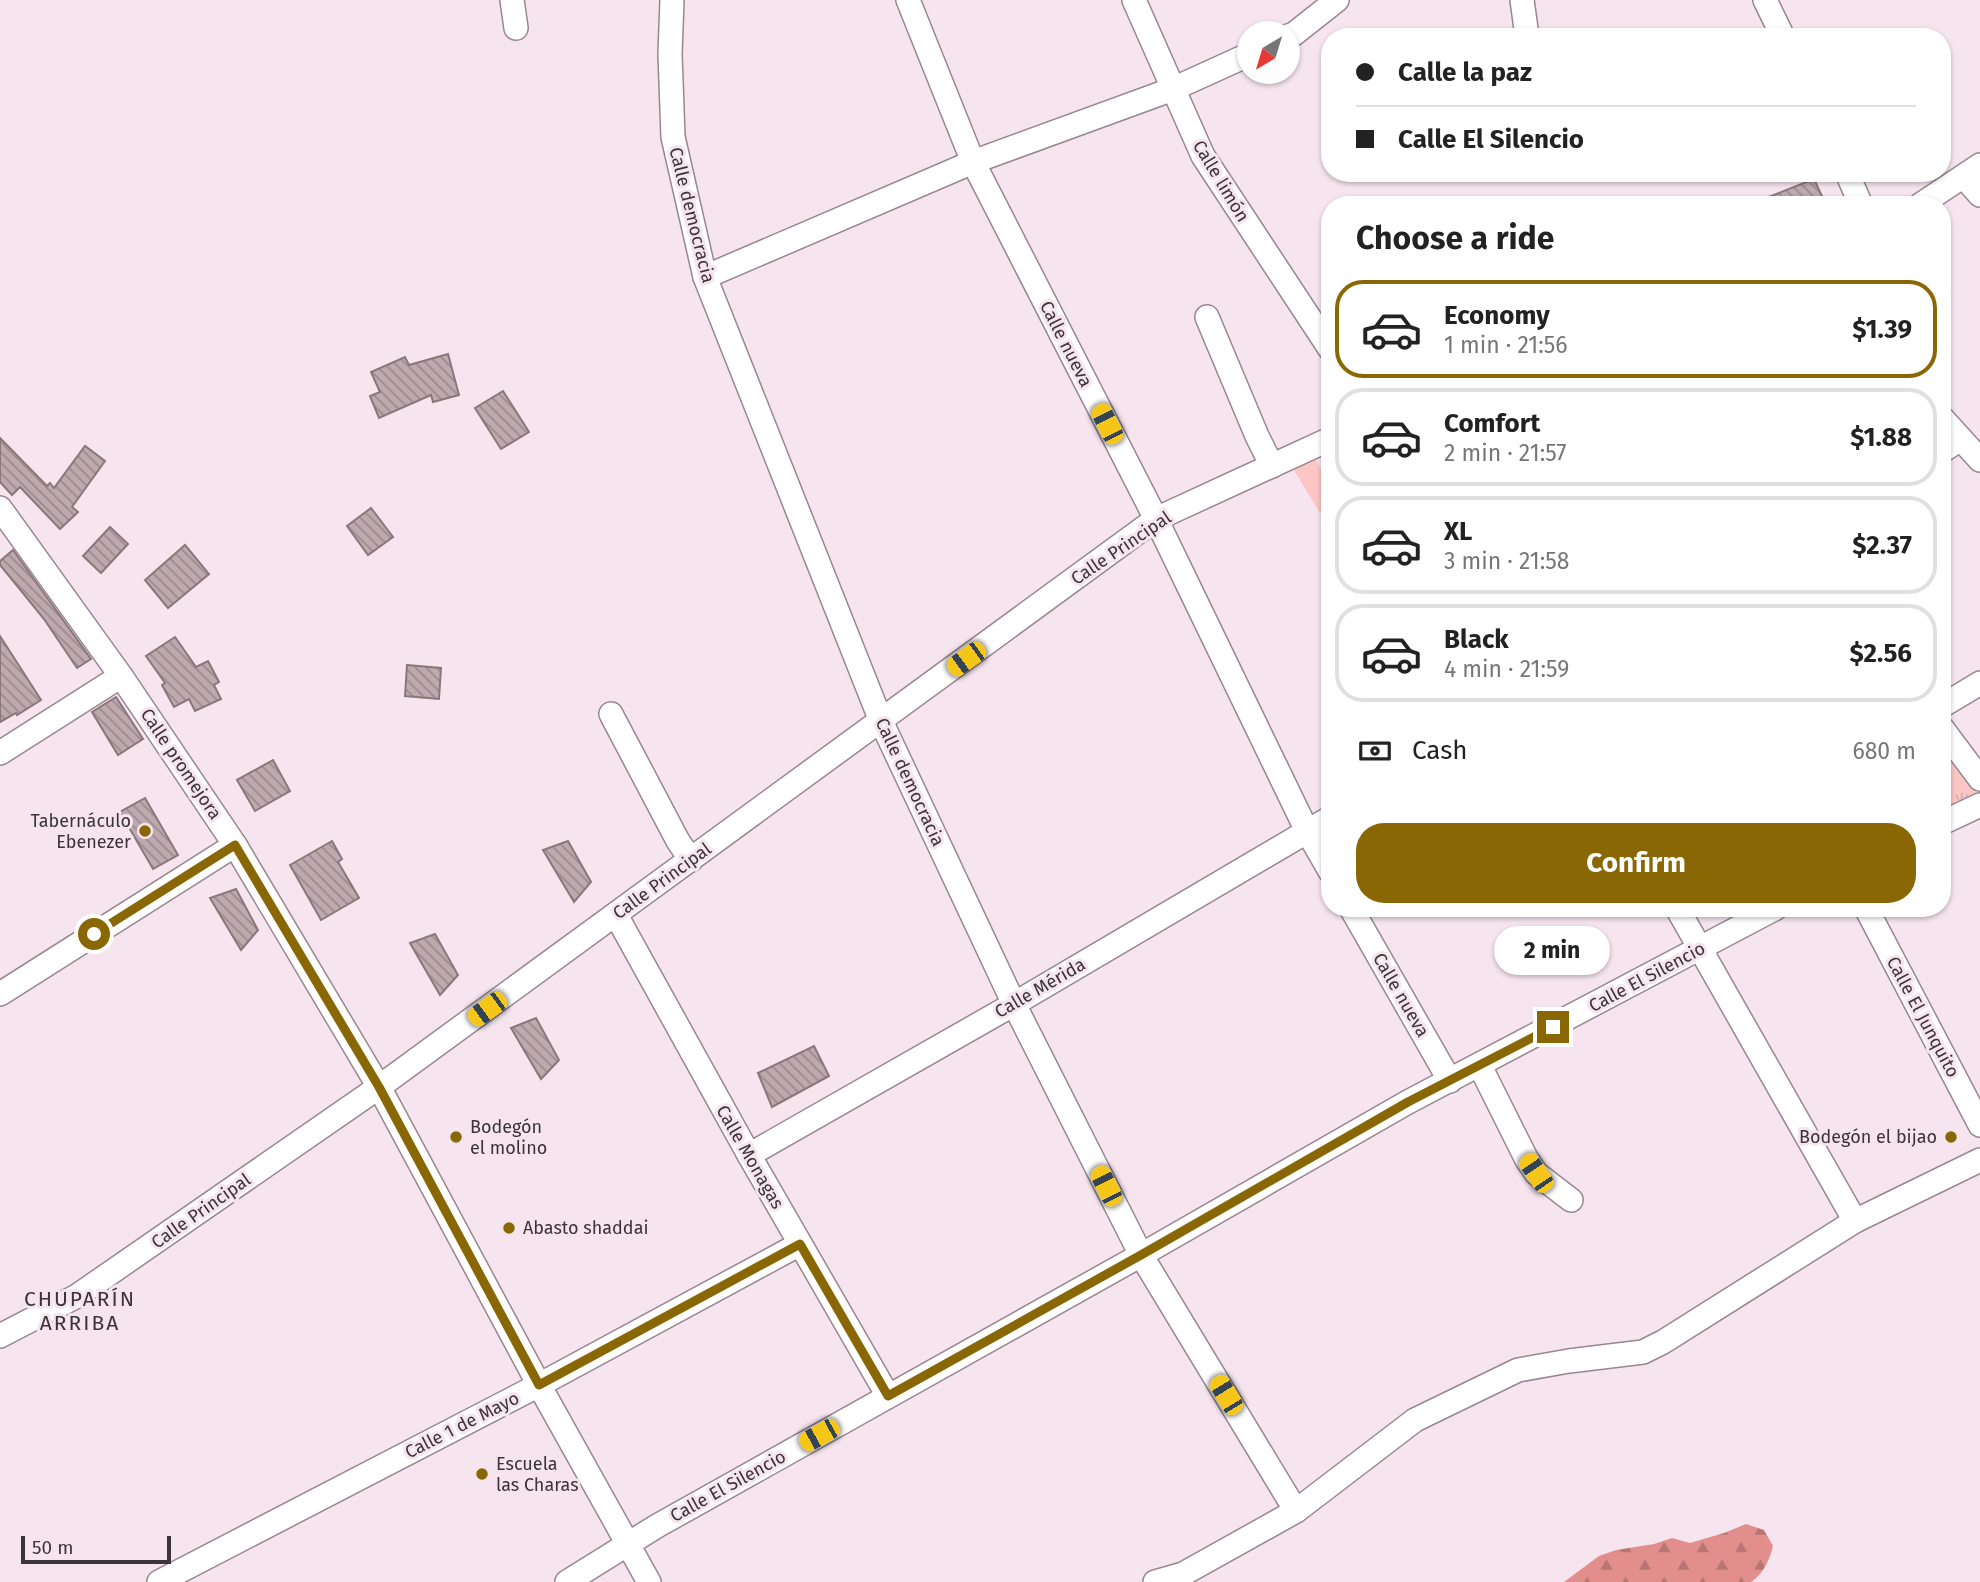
<!DOCTYPE html>
<html lang="en">
<head>
<meta charset="utf-8">
<style>
  :root { --surface:#fff; --page:#f6f6f6; --text:#222; --muted:#767676; --line:#e0e0e0; --accent:#896705 }
  body { margin:0; font-family:"Fira Sans",sans-serif; background:var(--page); color:var(--text); height:100vh; display:flex; flex-direction:column; font-size:26px; white-space:nowrap }
  * { box-sizing:border-box; margin:0 }
  p { font-size:23px; color:var(--muted) }
  .icon { flex:none; width:38px; height:38px; fill:none; stroke:currentColor; stroke-width:2; stroke-linecap:round; stroke-linejoin:round }
  .map { position:relative; flex:1; overflow:hidden }
  .details { position:absolute; left:1321px; top:196px; width:630px; height:721px; display:flex; flex-direction:column; background:var(--surface); border-radius:28px; box-shadow:0 2px 5px #0004 }
  .details>* { flex:none }
  .hud { position:absolute; left:1321px; top:28px; width:630px; height:154px; border-radius:28px; box-shadow:0 2px 5px #0004; display:grid; align-content:center; height:154px; padding:0 35px; background:var(--surface) }
  .needle { width:46px; rotate:218deg }
  .buttons { position:absolute; left:1237px; top:21px; display:grid; gap:14px }
  .buttons a { display:grid; place-items:center; width:63px; height:63px; border-radius:50%; background:var(--surface); box-shadow:0 2px 5px #0004; font-size:35px }
  .scale { position:absolute; left:21px; bottom:18px; width:150px; box-sizing:border-box; padding-left:7px; border:4px solid #3b3438; border-top:0; font-size:19px; line-height:24px; white-space:nowrap; color:#3b3438; -webkit-text-stroke:5px #f6e4ef; paint-order:stroke }
  .end { position:absolute; width:32px; height:32px; margin:-16px; border:9px solid #896705; background:#fff; box-shadow:0 0 0 4px #fff }
  .from { border-radius:50% }
  .bubble { position:absolute; height:49px; border-radius:24px; background:var(--surface); box-shadow:0 2px 5px #0004; font-size:23px; font-weight:700; line-height:49px; text-align:center }
  .car { position:absolute; width:21px; height:42px; margin:-21px -10px; border-radius:9px; box-shadow:0 0 5px 2px #0007; background:linear-gradient(#f5c518 24%,#345 0 40%,#f5c518 0 76%,#345 0 86%,#f5c518 0) }
  .hud b { display:flex; align-items:center; gap:24px; height:66px; font-size:26px }
  .hud b+b { border-top:2px solid var(--line) }
  .hud i { width:18px; height:18px; background:var(--text) }
  ul { padding:0; list-style:none }
  li { display:flex; align-items:center; gap:21px; height:98px; margin:0 14px 10px; padding:0 21px; border:4px solid var(--line); border-radius:28px }
  li div { flex:1 }
  li b { display:block; font-size:26px }
  li em { font-style:normal; font-weight:700 }
  li.active { border-color:var(--accent) }
  li>.icon { width:63px; height:63px; stroke-width:1.5 }
  h2 { padding:0 35px; font-size:32px; line-height:84px }
  .pay { display:flex; align-items:center; gap:18px; height:77px; padding:0 35px; font-size:26px }
  .pay p { margin-inline-start:auto }
  .cta { display:flex; gap:14px; margin-top:auto; padding:14px 35px }
  .cta a { flex:1; height:80px; border-radius:28px; background:var(--accent); color:#fff; font-size:28px; font-weight:700; line-height:80px; text-align:center }
  .map>svg:first-child { display:block }
  .grass { fill:url(#grass-tufts) }
  .forest { fill:url(#forest-firs) }
  .garden { fill:#fbc6c4 }
  .building { fill:url(#building-back-hatch); stroke:#8a777c; stroke-width:2 }
  .lines { fill:none; stroke-linecap:round; stroke-linejoin:round }
  .minor-casing { stroke:#988792; stroke-width:26 }
  .minor { stroke:#fff; stroke-width:23 }
  .route { stroke:#896705; stroke-width:9 }
  .poi-dot { fill:#896705; stroke:#f6e4ef; stroke-width:2.5 }
  .labels { text-anchor:middle; stroke-width:6; stroke-linejoin:round; paint-order:stroke }
  .street-label { font-size:18px; fill:#3b3438; stroke:#f6e4ef }
  .poi-label { font-size:18px; fill:#3b3438; stroke:#f6e4ef; text-anchor:start }
  .quarter-label { font-size:21px; letter-spacing:2px; fill:#3b3438; stroke:#f6e4ef }
</style>
</head>
<body>
<div class="map">
<svg width="1980" height="1582" viewBox="0 0 1980 1582">
  <defs>
    <pattern id="grass-tufts" width="24" height="20" patternUnits="userSpaceOnUse" patternTransform="scale(1.75)"><rect width="24" height="20" fill="#fbc6c4"/><path d="M3 7l-1-3M5 7V3M7 7l1-3M15 17l-1-3M17 17v-4M19 17l1-3" fill="none" stroke="#d8aba9"/></pattern>
    <pattern id="forest-firs" width="22" height="20" patternUnits="userSpaceOnUse" patternTransform="scale(1.75)"><rect width="22" height="20" fill="#e18e8c"/><path d="M5 1l3.5 6h-7zM16 11l3.5 6h-7z" fill="#b87573"/></pattern>
    <pattern id="building-back-hatch" width="6" height="6" patternUnits="userSpaceOnUse" patternTransform="scale(1.75)"><rect width="6" height="6" fill="#bda9ae"/><path d="M-1 5l2 2M0 0l6 6M5-1l2 2" fill="none" stroke="#9b8a8f"/></pattern>
  </defs>
  <rect width="100%" height="100%" fill="#f6e4ef"/>
  <polygon class="grass" points="1942,743 1978,795 1943,810 1942,810"/>
  <path class="forest" d="M1746,1524L1764,1530L1773,1546C1769,1561 1764,1573 1751,1582H1564L1599,1556L1616,1550L1654,1544L1672,1538L1690,1543L1724,1533Z"/>
  <polygon class="garden" points="1315,458 1330,485 1330,508 1320,513 1294,470"/>
  <g class="building">
    <polygon points="1814,179 1826,205 1751,205 1751,204"/>
    <polygon points="448,354 459,395 433,402 431,395 379,418 370,396 380,392 371,372 405,357 409,365"/>
    <polygon points="503,391 529,432 501,449 475,408"/>
    <polygon points="0,438 47,486 50,483 54,488 85,446 105,461 72,507 78,512 60,529 20,487 12,495 0,482"/>
    <polygon points="371,508 393,537 368,555 347,526"/>
    <polygon points="110,527 128,544 101,573 83,556"/>
    <polygon points="185,545 209,574 168,608 145,580"/>
    <polygon points="13,550 91,659 77,668 44,619 0,565 0,561"/>
    <polygon points="0,636 41,700 17,715 16,713 0,722"/>
    <polygon points="175,637 196,667 208,661 219,682 214,685 221,699 195,711 189,699 174,707 162,685 165,683 146,656"/>
    <polygon points="407,665 441,668 439,699 405,696"/>
    <polygon points="116,697 143,739 118,755 92,712"/>
    <polygon points="273,760 290,791 255,811 237,780"/>
    <polygon points="145,798 178,855 153,869 120,812"/>
    <polygon points="332,841 342,859 338,862 359,898 321,920 290,865"/>
    <polygon points="568,841 591,882 574,902 543,850"/>
    <polygon points="236,889 258,930 241,950 210,898"/>
    <polygon points="435,934 458,975 440,995 410,943"/>
    <polygon points="536,1018 559,1060 541,1079 511,1028"/>
    <polygon points="814,1046 829,1076 772,1107 758,1073"/>
  </g>
  <g class="lines">
    <defs>
      <g id="minor">
        <polyline points="512,0 516,28"/>
        <polyline points="672,0 670,54 673,137 705,277 881,721 1014,1004 1141,1255 1296,1511"/>
        <polyline points="908,0 973,162 1156,519 1307,831 1330,871"/>
        <polyline points="1134,0 1203,156 1330,349"/>
        <polyline points="1522,0 1526,29"/>
        <polyline points="1765,0 1783,37"/>
        <polyline points="1288,36 1294,34 1337,0"/>
        <polyline points="1847,173 1861,205"/>
        <polyline points="1964,177 1980,195"/>
        <polyline points="1920,205 1980,165"/>
        <polyline points="705,277 973,162 1173,89 1250,54"/>
        <polyline points="1207,317 1257,436 1272,466"/>
        <polyline points="1942,418 1980,460"/>
        <polyline points="1942,451 1961,439"/>
        <polyline points="0,508 121,676 235,845 379,1087 539,1385 649,1582"/>
        <polyline points="1942,706 1980,683"/>
        <polyline points="611,714 678,841 691,860"/>
        <polyline points="1942,728 1980,779"/>
        <polyline points="0,753 121,676"/>
        <polyline points="1942,823 1980,805"/>
        <polyline points="1351,908 1450,1081"/>
        <polyline points="1677,908 1855,1221"/>
        <polyline points="1866,908 1980,1125"/>
        <polyline points="616,915 749,1155 888,1396"/>
        <polyline points="0,994 235,845"/>
        <polyline points="1480,1066 1526,1158 1536,1173 1571,1200"/>
        <polyline points="749,1155 1014,1004 1330,818"/>
        <polyline points="0,1336 77,1296 379,1087 1156,519 1330,439"/>
        <polyline points="159,1582 539,1385 800,1244"/>
        <polyline points="567,1582 657,1526 1141,1255 1408,1102 1776,908"/>
        <polyline points="1155,1582 1183,1574 1296,1511 1415,1420 1518,1370 1569,1361 1643,1352 1663,1342 1855,1221 1980,1160"/>
      </g>
    </defs>
    <use href="#minor" class="minor-casing"/>
    <use href="#minor" class="minor"/>
  </g>
  <g class="lines">
    <polyline class="route" points="94,934 235,845 379,1087 539,1385 800,1244 888,1396 1141,1255 1408,1102 1553,1027"/>
  </g>
  <g class="poi-dot">
    <circle cx="145" cy="831" r="7"/>
    <circle cx="456" cy="1137" r="7"/>
    <circle cx="1951" cy="1137" r="7"/>
    <circle cx="509" cy="1228" r="7"/>
    <circle cx="482" cy="1474" r="7"/>
  </g>
  <g class="labels">
    <g class="street-label">
      <text transform="translate(1221 181) rotate(59)" y="6">Calle limón</text>
      <text transform="translate(692 215) rotate(76)" y="6">Calle democracia</text>
      <text transform="translate(1066 344) rotate(63)" y="6">Calle nueva</text>
      <text transform="translate(1121 548) rotate(-34)" y="6">Calle Principal</text>
      <text transform="translate(181 764) rotate(56)" y="6">Calle promejora</text>
      <text transform="translate(910 782) rotate(65)" y="6">Calle democracia</text>
      <text transform="translate(662 881) rotate(-36)" y="6">Calle Principal</text>
      <text transform="translate(1647 977) rotate(-28)" y="6">Calle El Silencio</text>
      <text transform="translate(1040 988) rotate(-30)" y="6">Calle Mérida</text>
      <text transform="translate(1401 995) rotate(60)" y="6">Calle nueva</text>
      <text transform="translate(1923 1017) rotate(62)" y="6">Calle El Junquito</text>
      <text transform="translate(750 1157) rotate(60)" y="6">Calle Monagas</text>
      <text transform="translate(201 1211) rotate(-35)" y="6">Calle Principal</text>
      <text transform="translate(462 1425) rotate(-27)" y="6">Calle 1 de Mayo</text>
      <text transform="translate(728 1486) rotate(-29)" y="6">Calle El Silencio</text>
    </g>
    <g class="poi-label">
      <text x="131" y="827" text-anchor="end">Tabernáculo<tspan x="131" dy="21">Ebenezer</tspan></text>
      <text x="470" y="1133">Bodegón<tspan x="470" dy="21">el molino</tspan></text>
      <text x="1937" y="1143" text-anchor="end">Bodegón el bijao</text>
      <text x="523" y="1234">Abasto shaddai</text>
      <text x="496" y="1470">Escuela<tspan x="496" dy="21">las Charas</tspan></text>
    </g>
    <g class="quarter-label">
      <text x="80" y="1306">CHUPARÍN<tspan x="80" dy="24">ARRIBA</tspan></text>
    </g>
  </g>
</svg>
<div class="buttons">
<a><svg class="needle" viewBox="-14 -14 28 28"><path d="M0-13l5 13h-10z" fill="#e53935"/><path d="M0 13l5-13h-10z" fill="#767676"/></svg></a>
</div>
<div class="scale">50 m</div>
<i class="end from" style="left:94px;top:934px"></i>
<i class="end" style="left:1553px;top:1027px"></i>
<div class="bubble" style="left:1494px;top:926px;width:116px">2 min</div>
<i class="car" style="left:1107px;top:424px;rotate:333deg"></i>
<i class="car" style="left:966px;top:659px;rotate:234deg"></i>
<i class="car" style="left:487px;top:1009px;rotate:234deg"></i>
<i class="car" style="left:1536px;top:1173px;rotate:326deg"></i>
<i class="car" style="left:1106px;top:1186px;rotate:333deg"></i>
<i class="car" style="left:1226px;top:1395px;rotate:329deg"></i>
<i class="car" style="left:819px;top:1435px;rotate:241deg"></i>
<div class="hud">
<b><i class="from"></i>Calle la paz</b>
<b><i></i>Calle El Silencio</b>
</div>
<section class="details">
<h2>Choose a ride</h2>
<ul>
<li class="active"><svg class="icon" aria-label="car" viewBox="0 0 24 24"><path d="M5 17H2v-5l4-1 3-4h7l3 4 3 1v5h-3M9 17h6M6 11h13"/><circle cx="7" cy="17" r="2"/><circle cx="17" cy="17" r="2"/></svg><div><b>Economy</b><p>1 min · 21:56</p></div><em>$1.39</em></li>
<li><svg class="icon" aria-label="car" viewBox="0 0 24 24"><path d="M5 17H2v-5l4-1 3-4h7l3 4 3 1v5h-3M9 17h6M6 11h13"/><circle cx="7" cy="17" r="2"/><circle cx="17" cy="17" r="2"/></svg><div><b>Comfort</b><p>2 min · 21:57</p></div><em>$1.88</em></li>
<li><svg class="icon" aria-label="car" viewBox="0 0 24 24"><path d="M5 17H2v-5l4-1 3-4h7l3 4 3 1v5h-3M9 17h6M6 11h13"/><circle cx="7" cy="17" r="2"/><circle cx="17" cy="17" r="2"/></svg><div><b>XL</b><p>3 min · 21:58</p></div><em>$2.37</em></li>
<li><svg class="icon" aria-label="car" viewBox="0 0 24 24"><path d="M5 17H2v-5l4-1 3-4h7l3 4 3 1v5h-3M9 17h6M6 11h13"/><circle cx="7" cy="17" r="2"/><circle cx="17" cy="17" r="2"/></svg><div><b>Black</b><p>4 min · 21:59</p></div><em>$2.56</em></li>
</ul>
<div class="pay"><svg class="icon" aria-label="cash" viewBox="0 0 24 24"><path d="M3 7h18v10H3z"/><circle cx="12" cy="12" r="2"/></svg>Cash<p>680 m</p></div>
<div class="cta"><a>Confirm</a></div>
</section>
</div>
</body>
</html>
